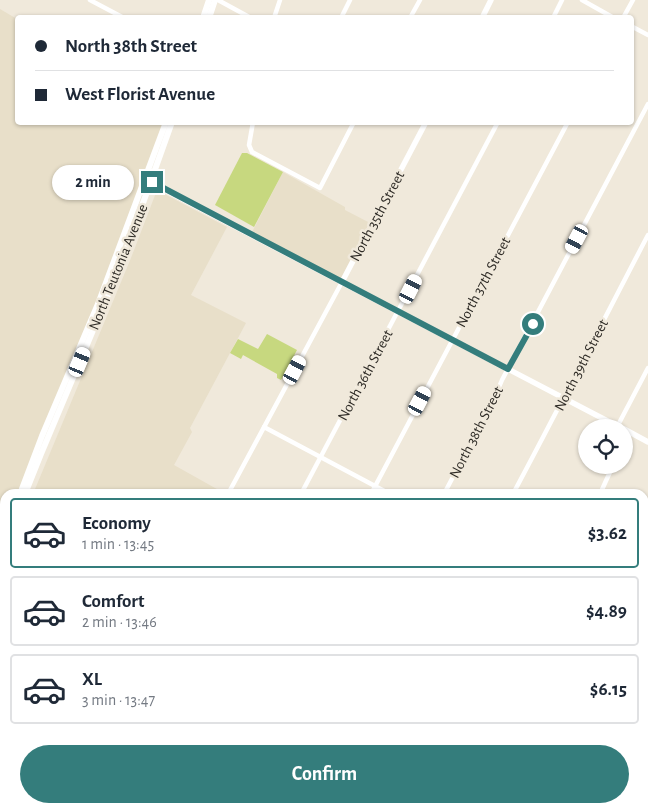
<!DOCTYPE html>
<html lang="en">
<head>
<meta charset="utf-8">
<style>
  :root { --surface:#fff; --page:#f6f6f7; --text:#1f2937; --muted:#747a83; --line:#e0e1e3; --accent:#347d7c }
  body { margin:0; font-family:"Alegreya Sans",sans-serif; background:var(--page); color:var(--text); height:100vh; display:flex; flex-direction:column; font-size:19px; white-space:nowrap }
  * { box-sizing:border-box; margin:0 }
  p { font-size:16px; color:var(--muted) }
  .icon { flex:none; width:28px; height:28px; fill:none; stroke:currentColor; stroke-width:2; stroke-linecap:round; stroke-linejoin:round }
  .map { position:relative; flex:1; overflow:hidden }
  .panel { position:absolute; left:0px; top:489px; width:649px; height:324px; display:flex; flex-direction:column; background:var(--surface); border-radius:15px 15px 0 0; box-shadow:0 1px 4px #0004 }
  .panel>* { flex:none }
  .top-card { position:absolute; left:15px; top:15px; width:619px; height:110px; border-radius:5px; box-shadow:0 1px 4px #0004; display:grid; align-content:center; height:110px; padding:0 20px; background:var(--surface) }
  .buttons { position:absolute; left:578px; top:419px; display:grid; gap:10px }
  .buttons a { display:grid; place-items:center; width:55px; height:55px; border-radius:50%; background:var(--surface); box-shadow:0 1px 4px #0004; font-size:25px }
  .end { position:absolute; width:22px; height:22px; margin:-11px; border:6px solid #347d7c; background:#fff; box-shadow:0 0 0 2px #fff }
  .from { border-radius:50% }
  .bubble { position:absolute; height:35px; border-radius:18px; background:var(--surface); box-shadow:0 1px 4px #0004; font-size:16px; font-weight:700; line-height:35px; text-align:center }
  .car { position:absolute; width:15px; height:30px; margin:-15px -8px; border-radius:6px; box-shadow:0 0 4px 1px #0007; background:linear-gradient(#fff 24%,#345 0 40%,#fff 0 76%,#345 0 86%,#fff 0) }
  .top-card b { display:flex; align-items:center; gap:18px; height:48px; font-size:19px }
  .top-card b+b { border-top:1px solid var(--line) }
  .top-card i { width:12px; height:12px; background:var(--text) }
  ul { padding:9px 0 0; list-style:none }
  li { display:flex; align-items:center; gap:15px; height:70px; margin:0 10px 8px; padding:0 10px; border:2px solid var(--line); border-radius:5px }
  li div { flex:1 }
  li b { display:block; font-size:19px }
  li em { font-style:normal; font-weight:700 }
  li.current { border-color:var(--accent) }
  li>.icon { width:45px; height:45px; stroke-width:1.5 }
  .button { display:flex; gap:10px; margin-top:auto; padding:10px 20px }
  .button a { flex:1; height:58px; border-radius:30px; background:var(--accent); color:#fff; font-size:20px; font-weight:700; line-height:58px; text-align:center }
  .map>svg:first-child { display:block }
  .built { fill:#e8dfc9 }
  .green { fill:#c7d87f }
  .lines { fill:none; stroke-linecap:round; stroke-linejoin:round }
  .minor { stroke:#fff; stroke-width:4.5 }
  .tertiary { stroke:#fff; stroke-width:5.5 }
  .secondary { stroke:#fff; stroke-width:6 }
  .rail { stroke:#5e5a53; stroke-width:1; stroke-dasharray:8 4; stroke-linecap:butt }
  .route { stroke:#347d7c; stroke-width:6 }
  .labels { text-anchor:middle; stroke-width:5; stroke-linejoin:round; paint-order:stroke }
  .street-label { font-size:15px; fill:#2e2b26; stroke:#f0e9db }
</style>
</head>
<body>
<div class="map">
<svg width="648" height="812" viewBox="0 0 648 812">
  <rect width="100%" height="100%" fill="#f0e9db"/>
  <g class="built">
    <polygon points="0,9 17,19 18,122 166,123 142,186 20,494 5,494 5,541 0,551"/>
    <polygon points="283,172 345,207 345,210 372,224 342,282 251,234"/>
    <polygon points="157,190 227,227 191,295 246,323 190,428 192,432 174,465 224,493 33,494 131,258"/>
    <polygon points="8,808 210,808 219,812 0,812 0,809"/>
  </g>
  <g class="green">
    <polygon points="242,153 247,153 283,172 254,227 215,205"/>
    <polygon points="267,334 297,350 281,380 277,378 277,374 243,355 241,359 230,353 238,339 258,349"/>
  </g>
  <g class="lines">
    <g class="minor">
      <polyline points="90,0 124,18"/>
      <polyline points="218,0 251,18"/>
      <polyline points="582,0 614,18"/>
      <polyline points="274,18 280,0"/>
      <polyline points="341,18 350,0"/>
      <polyline points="410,18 420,0"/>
      <polyline points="553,18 562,0"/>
      <polyline points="623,18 633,0"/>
      <polyline points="631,26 648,35"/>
      <polyline points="253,122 249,145 252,152 320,188 354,122"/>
      <polyline points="264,427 390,494"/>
      <polyline points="617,427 648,368"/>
      <polyline points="228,494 342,282"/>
      <polyline points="301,494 498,122"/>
      <polyline points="371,494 568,122"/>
      <polyline points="444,494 494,399 502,380 648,104"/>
      <path d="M513,494C559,408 603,321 648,235"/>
      <polyline points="600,494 610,472 611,465"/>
      <polyline points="644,544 648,535"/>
      <polyline points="644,632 648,630"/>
      <polyline points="644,706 648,706"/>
    </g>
    <g class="tertiary">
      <polyline points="482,18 491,0"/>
      <polyline points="148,181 621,428"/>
      <polyline points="342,282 426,122"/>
      <polyline points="624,429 648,442"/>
    </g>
    <g class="secondary">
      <polyline points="203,18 209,0"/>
      <polyline points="209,18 215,0"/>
      <polyline points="20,494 42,436 98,304 166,122"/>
      <polyline points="25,494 41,454 123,259 172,122"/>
      <polyline points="0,558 5,541"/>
      <polyline points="0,577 5,560"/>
      <polyline points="0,792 5,792"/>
      <polyline points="644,805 648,797"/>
      <polyline points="239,808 247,812"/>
      <polyline points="640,812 643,808"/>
    </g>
    <g class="rail">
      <polyline points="0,568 5,571"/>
      <polyline points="487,808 496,812"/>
    </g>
  </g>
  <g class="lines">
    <polyline class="route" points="152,182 508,369 533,324"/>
  </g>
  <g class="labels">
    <g class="street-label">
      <text transform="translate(377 216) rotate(-62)" y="5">North 35th Street</text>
      <text transform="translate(118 267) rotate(-68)" y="5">North Teutonia Avenue</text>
      <text transform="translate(483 282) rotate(-62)" y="5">North 37th Street</text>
      <text transform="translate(581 365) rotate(-63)" y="5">North 39th Street</text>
      <text transform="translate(365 375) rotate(-62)" y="5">North 36th Street</text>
      <text transform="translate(476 432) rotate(-63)" y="5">North 38th Street</text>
    </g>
  </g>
</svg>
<div class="buttons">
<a><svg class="icon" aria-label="locate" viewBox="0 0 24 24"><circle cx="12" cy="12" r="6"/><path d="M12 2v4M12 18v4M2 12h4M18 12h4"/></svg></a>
</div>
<i class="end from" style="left:533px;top:324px"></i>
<i class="end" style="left:152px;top:182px"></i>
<div class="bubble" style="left:52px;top:165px;width:82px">2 min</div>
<i class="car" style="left:577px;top:239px;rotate:208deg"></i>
<i class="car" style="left:411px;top:289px;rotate:27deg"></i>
<i class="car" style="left:80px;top:362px;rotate:23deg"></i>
<i class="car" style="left:295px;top:370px;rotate:28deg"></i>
<i class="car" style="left:420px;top:401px;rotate:28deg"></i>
<div class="top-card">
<b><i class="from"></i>North 38th Street</b>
<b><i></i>West Florist Avenue</b>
</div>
<section class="panel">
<ul>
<li class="current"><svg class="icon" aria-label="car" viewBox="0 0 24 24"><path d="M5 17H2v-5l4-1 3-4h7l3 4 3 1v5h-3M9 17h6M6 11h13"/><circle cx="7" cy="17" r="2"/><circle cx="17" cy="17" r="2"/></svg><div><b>Economy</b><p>1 min · 13:45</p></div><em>$3.62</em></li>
<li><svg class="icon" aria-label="car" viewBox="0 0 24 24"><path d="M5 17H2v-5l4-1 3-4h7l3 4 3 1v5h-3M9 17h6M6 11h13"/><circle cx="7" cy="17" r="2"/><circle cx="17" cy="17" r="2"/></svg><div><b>Comfort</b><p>2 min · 13:46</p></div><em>$4.89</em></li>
<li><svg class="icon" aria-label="car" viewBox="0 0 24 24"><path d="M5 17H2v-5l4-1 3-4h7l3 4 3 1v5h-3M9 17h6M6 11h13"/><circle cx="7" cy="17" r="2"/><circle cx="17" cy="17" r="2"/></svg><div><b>XL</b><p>3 min · 13:47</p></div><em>$6.15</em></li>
</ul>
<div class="button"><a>Confirm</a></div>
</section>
</div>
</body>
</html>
